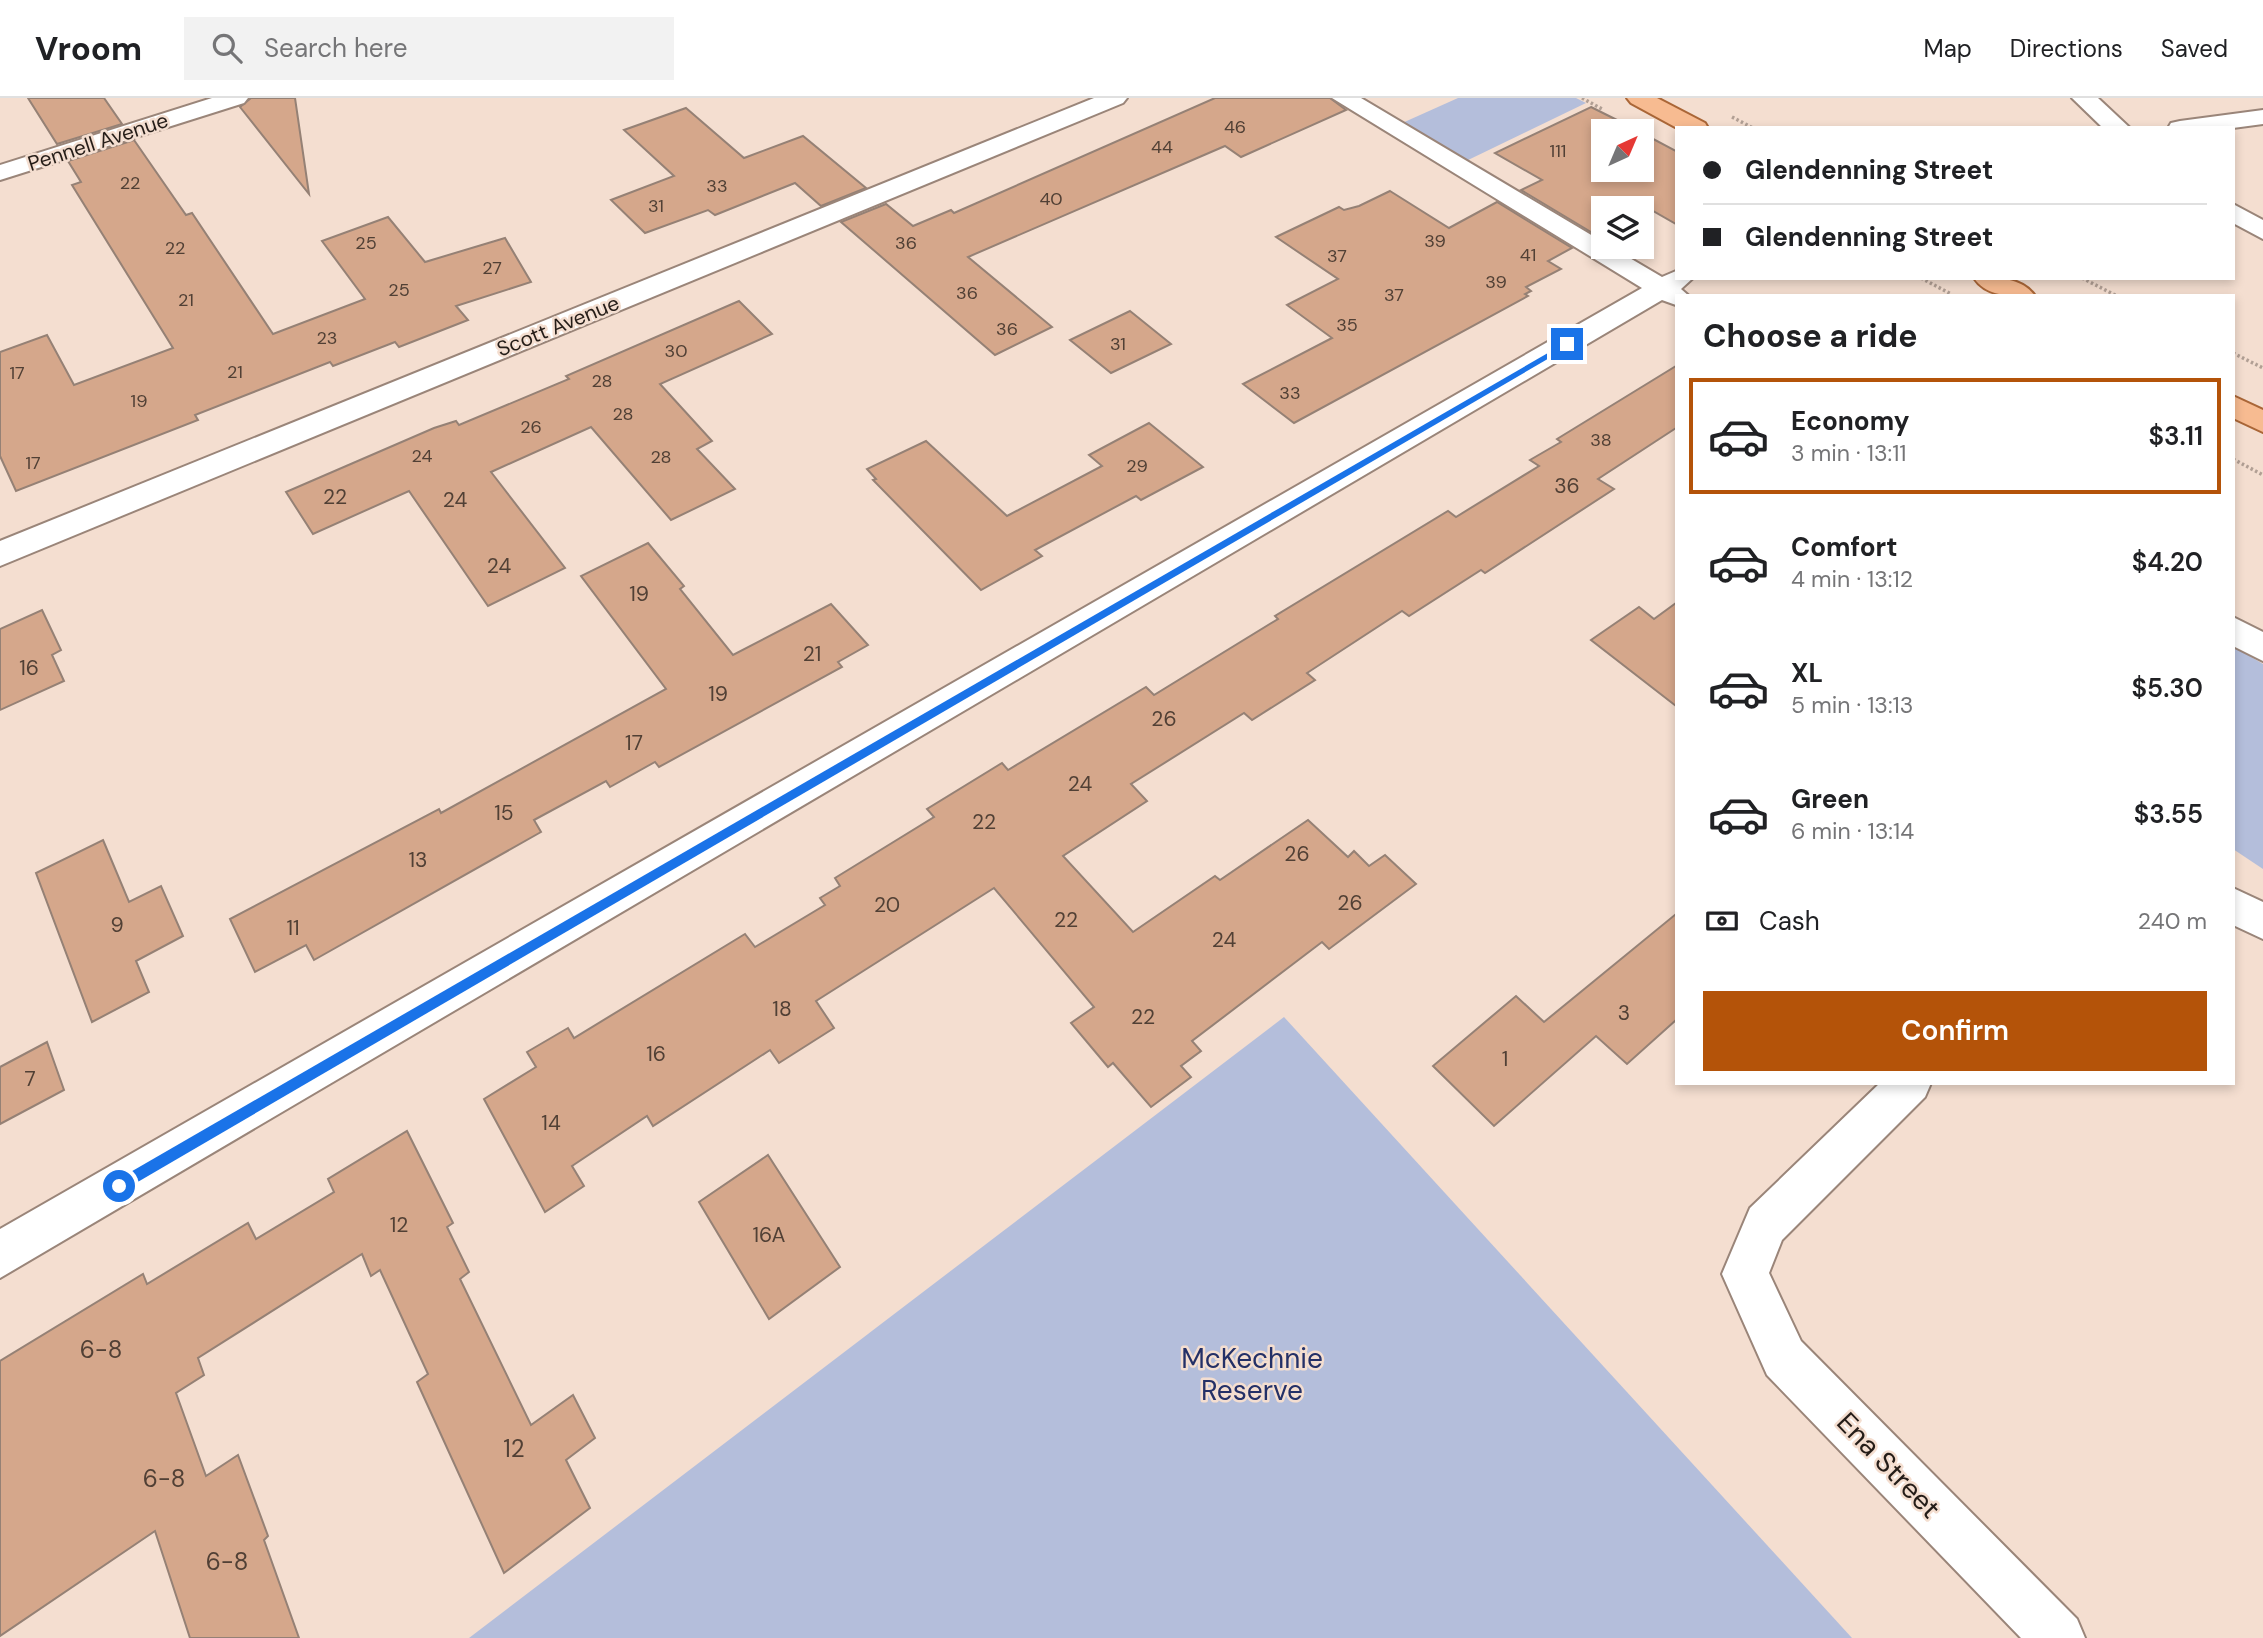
<!DOCTYPE html>
<html lang="en">
<head>
<meta charset="utf-8">
<style>
  :root { --surface:#fff; --page:#f2f2f2; --text:#202124; --muted:#757577; --line:#e0e0e0; --accent:#b45309 }
  body { margin:0; font-family:"DM Sans",sans-serif; background:var(--page); color:var(--text); height:100vh; display:flex; flex-direction:column; font-size:26px; white-space:nowrap }
  * { box-sizing:border-box; margin:0 }
  p { font-size:23px; color:var(--muted) }
  .icon { flex:none; width:38px; height:38px; fill:none; stroke:currentColor; stroke-width:2; stroke-linecap:round; stroke-linejoin:round }
  .map { position:relative; flex:1; overflow:hidden }
  .panel { position:absolute; left:1675px; top:196px; width:560px; height:791px; display:flex; flex-direction:column; background:var(--surface); border-radius:0px; box-shadow:0 4px 10px #0003 }
  .panel>* { flex:none }
  .banner { position:absolute; left:1675px; top:28px; width:560px; height:154px; border-radius:0px; box-shadow:0 4px 10px #0003; display:grid; align-content:center; height:154px; padding:0 28px; background:var(--surface) }
  .needle { width:46px; rotate:44deg }
  .fabs { position:absolute; left:1591px; top:21px; display:grid; gap:14px }
  .fabs a { display:grid; place-items:center; width:63px; height:63px; border-radius:0px; background:var(--surface); box-shadow:0 4px 10px #0003; font-size:35px }
  .end { position:absolute; width:32px; height:32px; margin:-16px; border:9px solid #1a73e8; background:#fff; box-shadow:0 0 0 4px #fff }
  .from { border-radius:50% }
  .banner b { display:flex; align-items:center; gap:24px; height:66px; font-size:26px }
  .banner b+b { border-top:2px solid var(--line) }
  .banner i { width:18px; height:18px; background:var(--text) }
  ul { padding:0; list-style:none }
  li { display:flex; align-items:center; gap:21px; height:116px; margin:0 14px 10px; padding:0 14px; border:4px solid transparent; border-radius:0px }
  li div { flex:1 }
  li b { display:block; font-size:26px }
  li em { font-style:normal; font-weight:600 }
  li.selected { border-color:var(--accent) }
  li>.icon { width:63px; height:63px; stroke-width:1.5 }
  h2 { padding:0 28px; font-size:32px; line-height:84px }
  .pay { display:flex; align-items:center; gap:18px; height:77px; padding:0 28px; font-size:26px }
  .pay p { margin-inline-start:auto }
  .cta { display:flex; gap:14px; margin-top:auto; padding:14px 28px }
  .cta a { flex:1; height:80px; border-radius:0px; background:var(--accent); color:#fff; font-size:28px; font-weight:600; line-height:80px; text-align:center }
  header { display:flex; align-items:center; gap:42px; box-sizing:border-box; height:98px; padding:0 35px; background:var(--surface); border-bottom:2px solid var(--line) }
  header strong { font-size:33px }
  nav { display:flex; gap:38px; margin-inline-start:auto; font-size:24px }
  .search { width:490px; height:63px; background:var(--page); display:flex; align-items:center; gap:18px; box-sizing:border-box; padding:0 24px; border-radius:0px; color:var(--muted); font-size:26px }
  .map>svg:first-child { display:block }
  .green { fill:#b4bedb }
  .building { fill:#d5a78b; stroke:#958175; stroke-width:2 }
  .lines { fill:none; stroke-linecap:round; stroke-linejoin:round }
  .minor-casing { stroke:#9a8579; stroke-width:4 }
  .major-casing { stroke:#aa6637; stroke-width:4 }
  .path { stroke:#b19f94; stroke-width:3.5; stroke-dasharray:2.5 2.5; stroke-linecap:butt }
  .minor { fill:#fff; fill-rule:evenodd }
  .major { fill:#f7bb91; fill-rule:evenodd }
  .route { fill:#1a73e8 }
  .labels { text-anchor:middle; stroke-width:5; stroke-linejoin:round; paint-order:stroke }
  .far-number-label { font-size:18px; fill:#514035 }
  .far-street-label { font-size:21px; fill:#251d18; stroke:#f4ded0 }
  .number-label { font-size:21px; fill:#514035 }
  .near-number-label { font-size:24px; fill:#514035 }
  .near-park-label { font-size:28px; fill:#243067; stroke:#f4ded0 }
  .near-street-label { font-size:28px; fill:#251d18; stroke:#f4ded0 }
</style>
</head>
<body>
<header>
<strong>Vroom</strong>
<div class="search"><svg class="icon" aria-label="search" viewBox="0 0 24 24"><circle cx="10" cy="10" r="6"/><path d="M15 15l6 6"/></svg>Search here</div>
<nav><a>Map</a><a>Directions</a><a>Saved</a></nav>
</header>
<div class="map">
<svg width="2263" height="1540" viewBox="0 0 2263 1540">
  <rect width="100%" height="100%" fill="#f4ded0"/>
  <g class="green">
    <polygon points="1458,0 1576,0 1586,5 1464,64 1400,26"/>
    <polygon points="2233,548 2263,566 2263,771 2233,751"/>
    <polygon points="1284,919 1852,1540 469,1540"/>
  </g>
  <g class="building">
    <polygon points="28,0 104,0 122,26 57,46"/>
    <polygon points="251,0 295,0 309,96 240,9"/>
    <polygon points="1215,0 1330,0 1346,12 1241,59 1225,48 968,159 1052,229 995,257 841,124 886,106 913,128 951,112 954,115"/>
    <polygon points="1591,9 1639,33 1603,33 1603,72 1642,72 1642,35 1676,53 1676,126 1646,109 1642,112 1603,110 1603,133 1596,137 1521,92 1542,82 1495,55"/>
    <polygon points="686,10 744,60 803,38 866,90 821,108 795,85 715,117 708,112 645,135 611,102 674,78 624,32"/>
    <polygon points="134,42 186,117 192,115 273,236 365,201 322,143 388,119 425,164 505,140 531,184 456,208 468,222 399,249 395,244 333,268 330,264 195,317 198,322 16,393 0,358 0,254 47,237 74,287 173,250 72,87 81,84 68,63"/>
    <polygon points="1390,93 1449,130 1497,104 1572,150 1548,163 1561,171 1526,189 1531,193 1525,196 1528,198 1294,325 1243,286 1332,240 1287,207 1338,181 1276,139 1339,109 1344,112 1359,108"/>
    <polygon points="739,203 772,236 660,286 712,343 697,351 735,391 671,422 591,329 491,374 565,470 488,508 409,393 313,436 286,394 434,330 456,323 459,327 569,281 566,278"/>
    <polygon points="1130,213 1171,246 1111,275 1070,242"/>
    <polygon points="1676,268 1676,330 1598,381 1614,391 1485,475 1481,472 1409,518 1402,513 1307,575 1315,582 1252,622 1244,615 1131,686 1147,703 1063,758 1133,834 1215,778 1220,782 1308,722 1348,759 1354,753 1369,768 1385,757 1416,786 1329,851 1322,844 1192,943 1201,953 1181,968 1191,979 1151,1009 1113,965 1108,969 1071,925 1094,909 994,790 816,903 834,930 779,965 770,952 653,1028 647,1018 572,1068 584,1088 545,1114 484,1001 536,969 527,954 568,930 574,940 745,836 755,849 825,807 820,800 840,788 835,780 934,719 927,711 1002,665 1008,672 1146,589 1154,597 1278,521 1275,518 1448,413 1456,419 1539,368 1530,362 1561,344 1557,341"/>
    <polygon points="1149,325 1203,369 1141,402 1136,398 1035,452 1042,458 981,492 873,382 876,381 867,371 926,343 1007,418 1102,368 1089,357"/>
    <polygon points="648,445 684,488 680,491 733,557 831,506 868,547 838,564 842,569 659,669 655,664 610,689 606,683 534,722 541,734 314,862 306,847 255,874 230,821 439,711 441,715 666,591 581,478"/>
    <polygon points="1676,505 1676,608 1591,542 1639,509 1654,521"/>
    <polygon points="42,512 61,552 52,557 64,583 0,612 0,531"/>
    <polygon points="103,742 129,804 161,788 183,838 136,863 149,894 92,924 36,775"/>
    <polygon points="1676,816 1676,922 1627,966 1596,938 1494,1028 1433,968 1516,898 1544,924"/>
    <polygon points="47,944 64,992 0,1026 0,969"/>
    <polygon points="407,1033 453,1125 447,1129 469,1174 460,1181 531,1327 573,1297 595,1340 566,1362 590,1410 504,1475 417,1284 428,1276 380,1172 371,1178 362,1156 198,1260 204,1277 176,1295 206,1378 238,1357 268,1438 264,1442 299,1540 190,1540 155,1433 0,1538 0,1263 143,1176 147,1186 248,1125 256,1141 334,1094 328,1081"/>
    <polygon points="768,1057 840,1169 769,1221 699,1104"/>
  </g>
  <g class="lines">
    <defs>
      <g id="minor">
        <polygon points="212,0 248,0 244,5 0,82 0,67"/>
        <polygon points="1094,0 1127,0 1123,5 0,468 0,443"/>
        <polygon points="1332,0 1361,0 1603,144 1603,149 1611,149 1662,179 1676,173 1676,180 1693,180 1681,191 1689,198 1676,198 1676,207 1662,202 0,1180 0,1131 1642,190"/>
        <polygon points="2072,0 2098,0 2130,30 2103,30"/>
        <polygon points="2263,12 2263,26 2233,30 2168,30 2171,25 2180,23"/>
        <polygon points="2233,106 2263,122 2263,141 2233,125"/>
        <polygon points="2233,519 2263,534 2263,563 2233,548"/>
        <polygon points="2233,790 2263,804 2263,841 2233,827"/>
        <polygon points="1880,985 1931,985 1925,999 1782,1142 1769,1175 1801,1243 2077,1521 2085,1540 2021,1540 1767,1277 1722,1176 1750,1110"/>
      </g>
      <g id="major">
        <polygon points="1627,0 1657,0 1705,25 1708,30 1677,30 1631,5"/>
        <path d="M1974,180C1995,180 2021,178 2035,198C2013,198 1987,200 1974,180Z"/>
        <polygon points="2233,298 2263,312 2263,334 2233,320"/>
      </g>
    </defs>
    <use href="#minor" class="minor-casing"/>
    <use href="#major" class="major-casing"/>
    <g class="path">
      <polyline points="1582,0 1602,11"/>
      <polyline points="1732,19 1753,30"/>
      <polyline points="1921,180 1951,196"/>
      <polyline points="2082,180 2117,198"/>
      <polyline points="2233,255 2263,270"/>
      <polyline points="2233,361 2263,377"/>
    </g>
    <use href="#minor" class="minor"/>
    <use href="#major" class="major"/>
  </g>
  <polygon class="route" points="1567,244 1570,248 124,1092 115,1092 115,1083"/>
  <g class="labels">
    <g class="far-number-label">
      <text x="1235" y="35">46</text>
      <text x="1162" y="55">44</text>
      <text x="1558" y="59">111</text>
      <text x="130" y="91">22</text>
      <text x="717" y="94">33</text>
      <text x="1051" y="107">40</text>
      <text x="656" y="114">31</text>
      <text x="1435" y="149">39</text>
      <text x="366" y="151">25</text>
      <text x="906" y="151">36</text>
      <text x="175" y="156">22</text>
      <text x="1528" y="163">41</text>
      <text x="1337" y="164">37</text>
      <text x="492" y="176">27</text>
      <text x="1496" y="190">39</text>
      <text x="399" y="198">25</text>
      <text x="967" y="201">36</text>
      <text x="1394" y="203">37</text>
      <text x="186" y="208">21</text>
      <text x="1347" y="233">35</text>
      <text x="1007" y="237">36</text>
      <text x="327" y="246">23</text>
      <text x="1118" y="252">31</text>
      <text x="676" y="259">30</text>
      <text x="235" y="280">21</text>
      <text x="17" y="281">17</text>
      <text x="602" y="289">28</text>
      <text x="1290" y="301">33</text>
      <text x="139" y="309">19</text>
      <text x="623" y="322">28</text>
      <text x="531" y="335">26</text>
      <text x="1601" y="348">38</text>
      <text x="422" y="364">24</text>
      <text x="661" y="365">28</text>
      <text x="33" y="371">17</text>
      <text x="1137" y="374">29</text>
    </g>
    <g class="far-street-label">
      <text transform="translate(98 44) rotate(-18)" y="7">Pennell Avenue</text>
      <text transform="translate(558 228) rotate(-22)" y="7">Scott Avenue</text>
    </g>
    <g class="number-label">
      <text x="1567" y="395">36</text>
      <text x="335" y="406">22</text>
      <text x="455" y="409">24</text>
      <text x="499" y="475">24</text>
      <text x="639" y="503">19</text>
      <text x="812" y="563">21</text>
      <text x="29" y="577">16</text>
      <text x="718" y="603">19</text>
      <text x="1164" y="628">26</text>
      <text x="634" y="652">17</text>
      <text x="1080" y="693">24</text>
      <text x="504" y="722">15</text>
      <text x="984" y="731">22</text>
      <text x="1297" y="763">26</text>
      <text x="418" y="769">13</text>
      <text x="1350" y="812">26</text>
      <text x="887" y="814">20</text>
      <text x="1066" y="829">22</text>
      <text x="117" y="834">9</text>
      <text x="293" y="837">11</text>
      <text x="1224" y="849">24</text>
      <text x="782" y="918">18</text>
      <text x="1624" y="922">3</text>
      <text x="1143" y="926">22</text>
      <text x="656" y="963">16</text>
      <text x="1505" y="968">1</text>
      <text x="30" y="988">7</text>
      <text x="551" y="1032">14</text>
      <text x="399" y="1134">12</text>
      <text x="769" y="1144">16A</text>
    </g>
    <g class="near-number-label">
      <text x="101" y="1260">6-8</text>
      <text x="514" y="1359">12</text>
      <text x="164" y="1389">6-8</text>
      <text x="227" y="1472">6-8</text>
    </g>
    <g class="near-park-label">
      <text x="1252" y="1270">McKechnie<tspan x="1252" dy="32">Reserve</tspan></text>
    </g>
    <g class="near-street-label">
      <text transform="translate(1889 1367) rotate(46)" y="10">Ena Street</text>
    </g>
  </g>
</svg>
<div class="fabs">
<a><svg class="needle" viewBox="-14 -14 28 28"><path d="M0-13l5 13h-10z" fill="#e53935"/><path d="M0 13l5-13h-10z" fill="#757577"/></svg></a>
<a><svg class="icon" aria-label="layers" viewBox="0 0 24 24"><path d="M12 4l9 5-9 5-9-5zM3 14l9 5 9-5"/></svg></a>
</div>
<i class="end from" style="left:119px;top:1088px"></i>
<i class="end" style="left:1567px;top:246px"></i>
<div class="banner">
<b><i class="from"></i>Glendenning Street</b>
<b><i></i>Glendenning Street</b>
</div>
<section class="panel">
<h2>Choose a ride</h2>
<ul>
<li class="selected"><svg class="icon" aria-label="car" viewBox="0 0 24 24"><path d="M5 17H2v-5l4-1 3-4h7l3 4 3 1v5h-3M9 17h6M6 11h13"/><circle cx="7" cy="17" r="2"/><circle cx="17" cy="17" r="2"/></svg><div><b>Economy</b><p>3 min · 13:11</p></div><em>$3.11</em></li>
<li><svg class="icon" aria-label="car" viewBox="0 0 24 24"><path d="M5 17H2v-5l4-1 3-4h7l3 4 3 1v5h-3M9 17h6M6 11h13"/><circle cx="7" cy="17" r="2"/><circle cx="17" cy="17" r="2"/></svg><div><b>Comfort</b><p>4 min · 13:12</p></div><em>$4.20</em></li>
<li><svg class="icon" aria-label="car" viewBox="0 0 24 24"><path d="M5 17H2v-5l4-1 3-4h7l3 4 3 1v5h-3M9 17h6M6 11h13"/><circle cx="7" cy="17" r="2"/><circle cx="17" cy="17" r="2"/></svg><div><b>XL</b><p>5 min · 13:13</p></div><em>$5.30</em></li>
<li><svg class="icon" aria-label="car" viewBox="0 0 24 24"><path d="M5 17H2v-5l4-1 3-4h7l3 4 3 1v5h-3M9 17h6M6 11h13"/><circle cx="7" cy="17" r="2"/><circle cx="17" cy="17" r="2"/></svg><div><b>Green</b><p>6 min · 13:14</p></div><em>$3.55</em></li>
</ul>
<div class="pay"><svg class="icon" aria-label="cash" viewBox="0 0 24 24"><path d="M3 7h18v10H3z"/><circle cx="12" cy="12" r="2"/></svg>Cash<p>240 m</p></div>
<div class="cta"><a>Confirm</a></div>
</section>
</div>
</body>
</html>
